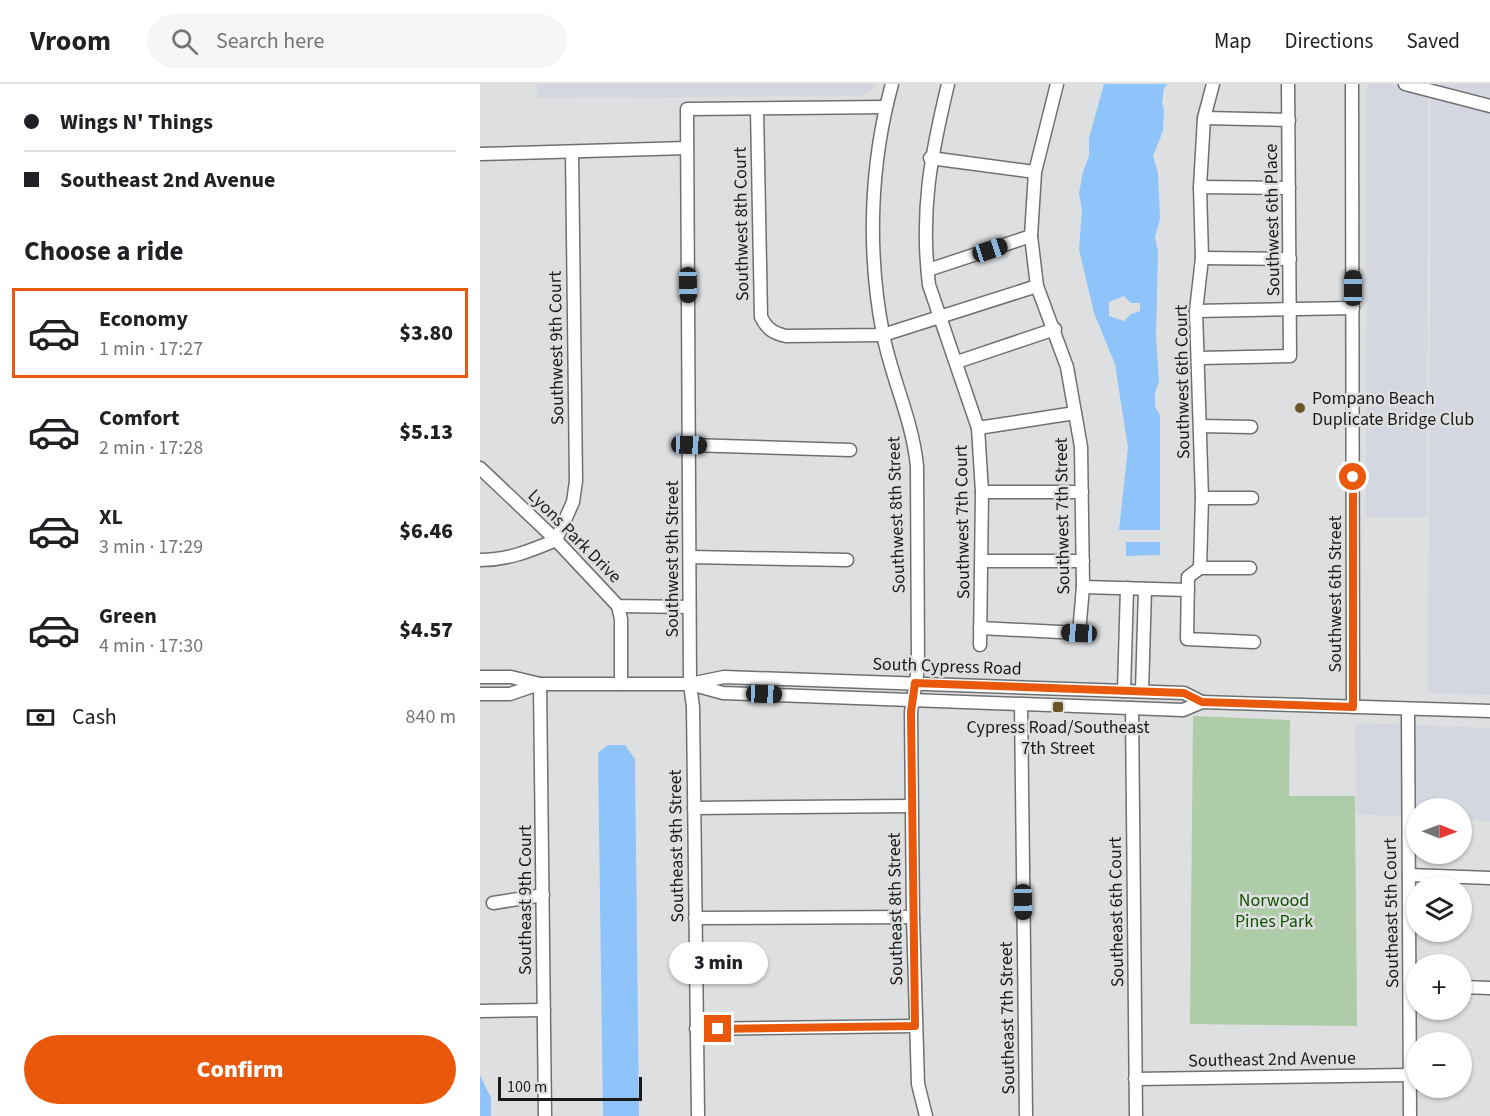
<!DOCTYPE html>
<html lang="en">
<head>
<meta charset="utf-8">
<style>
  :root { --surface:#fff; --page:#f6f6f6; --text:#202124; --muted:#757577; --line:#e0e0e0; --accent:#ea580c }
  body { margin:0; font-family:"Source Sans 3",sans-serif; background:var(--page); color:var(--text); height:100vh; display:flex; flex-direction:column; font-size:22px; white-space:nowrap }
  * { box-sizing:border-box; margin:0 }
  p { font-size:20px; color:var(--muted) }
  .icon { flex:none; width:33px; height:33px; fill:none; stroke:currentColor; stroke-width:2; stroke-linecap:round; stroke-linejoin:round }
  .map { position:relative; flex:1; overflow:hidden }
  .details { display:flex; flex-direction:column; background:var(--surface); width:480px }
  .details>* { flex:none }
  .banner { display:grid; align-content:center; height:132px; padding:0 24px; background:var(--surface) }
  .needle { width:39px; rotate:91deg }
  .buttons { position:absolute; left:926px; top:714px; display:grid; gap:12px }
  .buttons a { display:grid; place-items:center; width:66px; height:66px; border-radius:50%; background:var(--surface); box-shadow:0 2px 4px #0004; font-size:30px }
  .scale { position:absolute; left:18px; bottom:15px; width:144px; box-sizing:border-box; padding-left:6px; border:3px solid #1a1a1b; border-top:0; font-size:16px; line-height:21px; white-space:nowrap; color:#1a1a1b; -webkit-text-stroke:4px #dedfe1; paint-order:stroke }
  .end { position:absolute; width:27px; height:27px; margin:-14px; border:8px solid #ea580c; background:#fff; box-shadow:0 0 0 3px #fff }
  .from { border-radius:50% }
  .bubble { position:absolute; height:42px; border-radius:21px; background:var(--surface); box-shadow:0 2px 4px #0004; font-size:20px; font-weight:800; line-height:42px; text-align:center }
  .car { position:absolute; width:18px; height:36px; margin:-18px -9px; border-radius:8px; box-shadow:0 0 4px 2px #0007; background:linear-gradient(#222 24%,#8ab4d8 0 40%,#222 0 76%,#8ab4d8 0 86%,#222 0) }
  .banner b { display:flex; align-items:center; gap:21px; height:57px; font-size:22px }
  .banner b+b { border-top:2px solid var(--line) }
  .banner i { width:15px; height:15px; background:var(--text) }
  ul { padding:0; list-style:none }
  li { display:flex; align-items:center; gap:18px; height:90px; margin:0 12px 9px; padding:0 12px; border:3px solid transparent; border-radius:0px }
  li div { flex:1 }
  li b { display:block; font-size:22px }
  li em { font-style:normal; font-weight:800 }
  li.selected { border-color:var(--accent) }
  li>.icon { width:54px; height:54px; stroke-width:1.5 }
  h2 { padding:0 24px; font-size:27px; line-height:72px }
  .pay { display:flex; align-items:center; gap:15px; height:66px; padding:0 24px; font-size:22px }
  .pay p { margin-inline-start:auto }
  .action { display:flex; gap:12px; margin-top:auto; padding:12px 24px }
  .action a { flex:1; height:69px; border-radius:36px; background:var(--accent); color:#fff; font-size:24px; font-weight:800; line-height:69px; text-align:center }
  header { display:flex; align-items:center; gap:36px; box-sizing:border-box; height:84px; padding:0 30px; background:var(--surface); border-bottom:2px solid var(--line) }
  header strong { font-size:28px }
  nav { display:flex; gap:33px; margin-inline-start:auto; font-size:21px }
  .search { width:420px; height:54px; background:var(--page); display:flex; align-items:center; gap:15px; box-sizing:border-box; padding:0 21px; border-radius:33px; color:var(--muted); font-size:22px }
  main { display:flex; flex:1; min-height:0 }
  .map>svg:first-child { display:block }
  .built { fill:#d4d6e0 }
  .green { fill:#adcca7 }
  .water { fill:#8ec4f9; fill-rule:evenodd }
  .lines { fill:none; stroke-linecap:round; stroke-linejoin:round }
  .minor-casing { stroke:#6f7072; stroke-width:15 }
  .minor { stroke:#fff; stroke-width:12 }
  .route { stroke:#ea580c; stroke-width:8 }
  .poi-dot { fill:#6a5725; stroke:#dedfe1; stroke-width:2 }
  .labels { text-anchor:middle; stroke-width:5; stroke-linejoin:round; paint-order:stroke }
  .street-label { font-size:18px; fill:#1a1a1b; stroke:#dedfe1 }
  .poi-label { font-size:18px; fill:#1a1a1b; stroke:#dedfe1; text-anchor:start }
  .park-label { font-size:18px; fill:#135301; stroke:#dedfe1 }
</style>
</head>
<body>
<header>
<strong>Vroom</strong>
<div class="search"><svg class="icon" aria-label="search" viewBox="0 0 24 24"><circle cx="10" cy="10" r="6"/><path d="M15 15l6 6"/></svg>Search here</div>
<nav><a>Map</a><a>Directions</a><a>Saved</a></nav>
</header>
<main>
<section class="details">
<div class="banner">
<b><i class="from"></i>Wings N' Things</b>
<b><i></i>Southeast 2nd Avenue</b>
</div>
<h2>Choose a ride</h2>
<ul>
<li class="selected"><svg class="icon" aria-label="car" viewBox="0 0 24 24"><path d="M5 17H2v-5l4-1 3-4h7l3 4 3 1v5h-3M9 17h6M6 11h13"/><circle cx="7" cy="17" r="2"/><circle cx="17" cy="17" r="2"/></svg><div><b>Economy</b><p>1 min · 17:27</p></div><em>$3.80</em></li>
<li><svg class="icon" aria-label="car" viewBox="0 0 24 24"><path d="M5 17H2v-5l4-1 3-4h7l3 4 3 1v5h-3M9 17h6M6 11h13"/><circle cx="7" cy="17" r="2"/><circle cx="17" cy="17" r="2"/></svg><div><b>Comfort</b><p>2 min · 17:28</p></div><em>$5.13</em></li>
<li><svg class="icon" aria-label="car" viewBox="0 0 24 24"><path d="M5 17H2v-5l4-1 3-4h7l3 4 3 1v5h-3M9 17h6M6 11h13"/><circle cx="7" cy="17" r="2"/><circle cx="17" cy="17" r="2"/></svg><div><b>XL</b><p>3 min · 17:29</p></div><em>$6.46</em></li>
<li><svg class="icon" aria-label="car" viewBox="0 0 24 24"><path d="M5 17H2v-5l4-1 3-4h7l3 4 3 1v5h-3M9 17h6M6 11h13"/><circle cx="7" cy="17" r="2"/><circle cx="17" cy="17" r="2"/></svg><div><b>Green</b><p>4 min · 17:30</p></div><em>$4.57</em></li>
</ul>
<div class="pay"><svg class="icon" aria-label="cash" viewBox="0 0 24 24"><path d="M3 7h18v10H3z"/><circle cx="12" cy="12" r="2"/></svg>Cash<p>840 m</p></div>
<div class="action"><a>Confirm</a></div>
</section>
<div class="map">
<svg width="1010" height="1032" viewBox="0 0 1010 1032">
  <rect width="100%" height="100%" fill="#dedfe1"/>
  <g class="built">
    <polygon points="57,0 398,0 383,12 57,14"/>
    <polygon points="887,0 954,0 948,17 947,433 886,433"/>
    <polygon points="957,0 1010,0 1010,611 948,609 951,17"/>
    <polygon points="875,639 1010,644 1010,737 981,736 981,724 936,724 936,733 876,730"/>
  </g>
  <polygon class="green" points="713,632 810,636 809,712 875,712 877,942 710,940"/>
  <g class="water">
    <path d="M624,0H688L684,4L682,19L684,25L683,47L673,72L678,89L680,135L675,153L678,168L676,254L679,298L675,308V323L680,331V446H639L648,364L644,338L635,280L614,229L599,165L602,126L599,109L603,88L609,72V54ZM644,212L651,219H660V227L651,230L644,237L629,232V218Z"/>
    <polygon points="646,458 680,458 680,471 646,472"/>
    <polygon points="128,661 145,661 155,675 159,1032 123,1032 118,669"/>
    <polygon points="0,991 11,1014 11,1032 0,1032"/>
  </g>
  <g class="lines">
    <defs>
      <g id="minor">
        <path d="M412,0C390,80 387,168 403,250C412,296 432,334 437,382L438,584L431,628L433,833L438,1000L446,1032"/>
        <path d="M468,0C451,71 440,126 449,201L498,344L502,408L500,561"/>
        <polyline points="733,0 724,34 720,103 722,174 716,227 722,414 720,484 708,493 707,555 774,558"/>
        <polyline points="872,0 873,623"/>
        <polyline points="925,0 1010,22"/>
        <path d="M277,25L281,233C287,245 293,249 306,252L403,251L557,202"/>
        <polyline points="724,34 809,36"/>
        <polyline points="0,70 207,64"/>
        <polyline points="450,74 555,88"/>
        <polyline points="720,103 809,104"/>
        <polyline points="722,174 810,175"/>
        <polyline points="448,186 551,152"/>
        <polyline points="716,227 873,224"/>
        <polyline points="719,274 810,272 808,0"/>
        <polyline points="477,278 575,245"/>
        <polyline points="721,342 771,343"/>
        <polyline points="498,344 595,329"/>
        <polyline points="209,361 370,366"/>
        <polyline points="0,384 76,456 138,522 209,523"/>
        <polyline points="502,408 602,408"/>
        <polyline points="722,414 772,414"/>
        <polyline points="210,473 367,476"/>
        <path d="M0,476C28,476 50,467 76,456L93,418L96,397L92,68"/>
        <polyline points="502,477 603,477"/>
        <polyline points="720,484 770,484"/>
        <polyline points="603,503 708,506"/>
        <polyline points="138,522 141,535 141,600"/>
        <polyline points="500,544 599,549 603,503 601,363 587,283 557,202 551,152 555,88 577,0"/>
        <polyline points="0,593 31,593 60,600 210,600 244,593 704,609 722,618"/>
        <polyline points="60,600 65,1032"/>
        <polyline points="210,600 243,609 703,626 722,618 1010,627"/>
        <polyline points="644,607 647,504"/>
        <polyline points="662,607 665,505"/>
        <polyline points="0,610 30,610 59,600"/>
        <polyline points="541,620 546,1032"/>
        <polyline points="652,624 656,1032"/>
        <polyline points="928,625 930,1032"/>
        <polyline points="214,724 431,722"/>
        <polyline points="929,791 1010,794"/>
        <polyline points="13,819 63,811"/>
        <polyline points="215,834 433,833"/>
        <polyline points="981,903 1010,904"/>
        <polyline points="0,927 64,926"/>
        <polyline points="216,945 435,942"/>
        <polyline points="655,995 929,991"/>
        <polyline points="218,1032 213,623 210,600 207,25 406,23"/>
      </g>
    </defs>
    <use href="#minor" class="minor-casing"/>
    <use href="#minor" class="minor"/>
  </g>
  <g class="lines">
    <polyline class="route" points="238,945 435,942 431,628 435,599 704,609 722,618 873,623 873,393"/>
  </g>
  <g class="poi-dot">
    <circle cx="820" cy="324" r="6"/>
    <rect x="572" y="617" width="12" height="12" rx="3"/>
  </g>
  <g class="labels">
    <g class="street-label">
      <text transform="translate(792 136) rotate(-91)" y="6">Southwest 6th Place</text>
      <text transform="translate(261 140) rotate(-91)" y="6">Southwest 8th Court</text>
      <text transform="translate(76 264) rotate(-91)" y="6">Southwest 9th Court</text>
      <text transform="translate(702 298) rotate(-91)" y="6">Southwest 6th Court</text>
      <text transform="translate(416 431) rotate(-92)" y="6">Southwest 8th Street</text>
      <text transform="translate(582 432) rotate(-91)" y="6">Southwest 7th Street</text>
      <text transform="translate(482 438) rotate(-91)" y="6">Southwest 7th Court</text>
      <text transform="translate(95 452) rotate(45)" y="6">Lyons Park Drive</text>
      <text transform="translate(192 475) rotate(-90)" y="6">Southwest 9th Street</text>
      <text transform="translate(855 510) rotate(-90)" y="6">Southwest 6th Street</text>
      <text transform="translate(467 582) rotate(2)" y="6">South Cypress Road</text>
      <text transform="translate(196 762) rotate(-91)" y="6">Southeast 9th Street</text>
      <text transform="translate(45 816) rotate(-90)" y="6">Southeast 9th Court</text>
      <text transform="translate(415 825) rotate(-91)" y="6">Southeast 8th Street</text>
      <text transform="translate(636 828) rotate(-91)" y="6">Southeast 6th Court</text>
      <text transform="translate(911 829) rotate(-91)" y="6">Southeast 5th Court</text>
      <text transform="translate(527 934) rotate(-91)" y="6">Southeast 7th Street</text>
      <text transform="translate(792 975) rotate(-1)" y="6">Southeast 2nd Avenue</text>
    </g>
    <g class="poi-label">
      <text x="832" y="320">Pompano Beach<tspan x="832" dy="21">Duplicate Bridge Club</tspan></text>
      <text x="578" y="649" text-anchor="middle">Cypress Road/Southeast<tspan x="578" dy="21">7th Street</tspan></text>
    </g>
    <g class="park-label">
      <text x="794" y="822">Norwood<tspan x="794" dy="21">Pines Park</tspan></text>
    </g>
  </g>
</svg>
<div class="buttons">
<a><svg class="needle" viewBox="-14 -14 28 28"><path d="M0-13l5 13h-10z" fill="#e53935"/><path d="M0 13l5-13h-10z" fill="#757577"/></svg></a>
<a><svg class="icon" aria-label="layers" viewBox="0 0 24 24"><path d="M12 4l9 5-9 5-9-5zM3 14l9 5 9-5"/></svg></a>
<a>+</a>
<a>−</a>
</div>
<div class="scale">100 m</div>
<i class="end from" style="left:873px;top:393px"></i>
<i class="end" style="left:238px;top:945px"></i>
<div class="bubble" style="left:189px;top:858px;width:99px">3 min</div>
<i class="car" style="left:510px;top:166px;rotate:72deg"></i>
<i class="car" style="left:208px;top:201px;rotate:179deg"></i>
<i class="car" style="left:873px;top:204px;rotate:0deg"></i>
<i class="car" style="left:209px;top:361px;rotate:92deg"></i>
<i class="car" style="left:599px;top:549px;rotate:273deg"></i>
<i class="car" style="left:284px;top:610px;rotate:92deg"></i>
<i class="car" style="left:543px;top:818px;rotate:179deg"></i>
</div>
</main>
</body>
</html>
